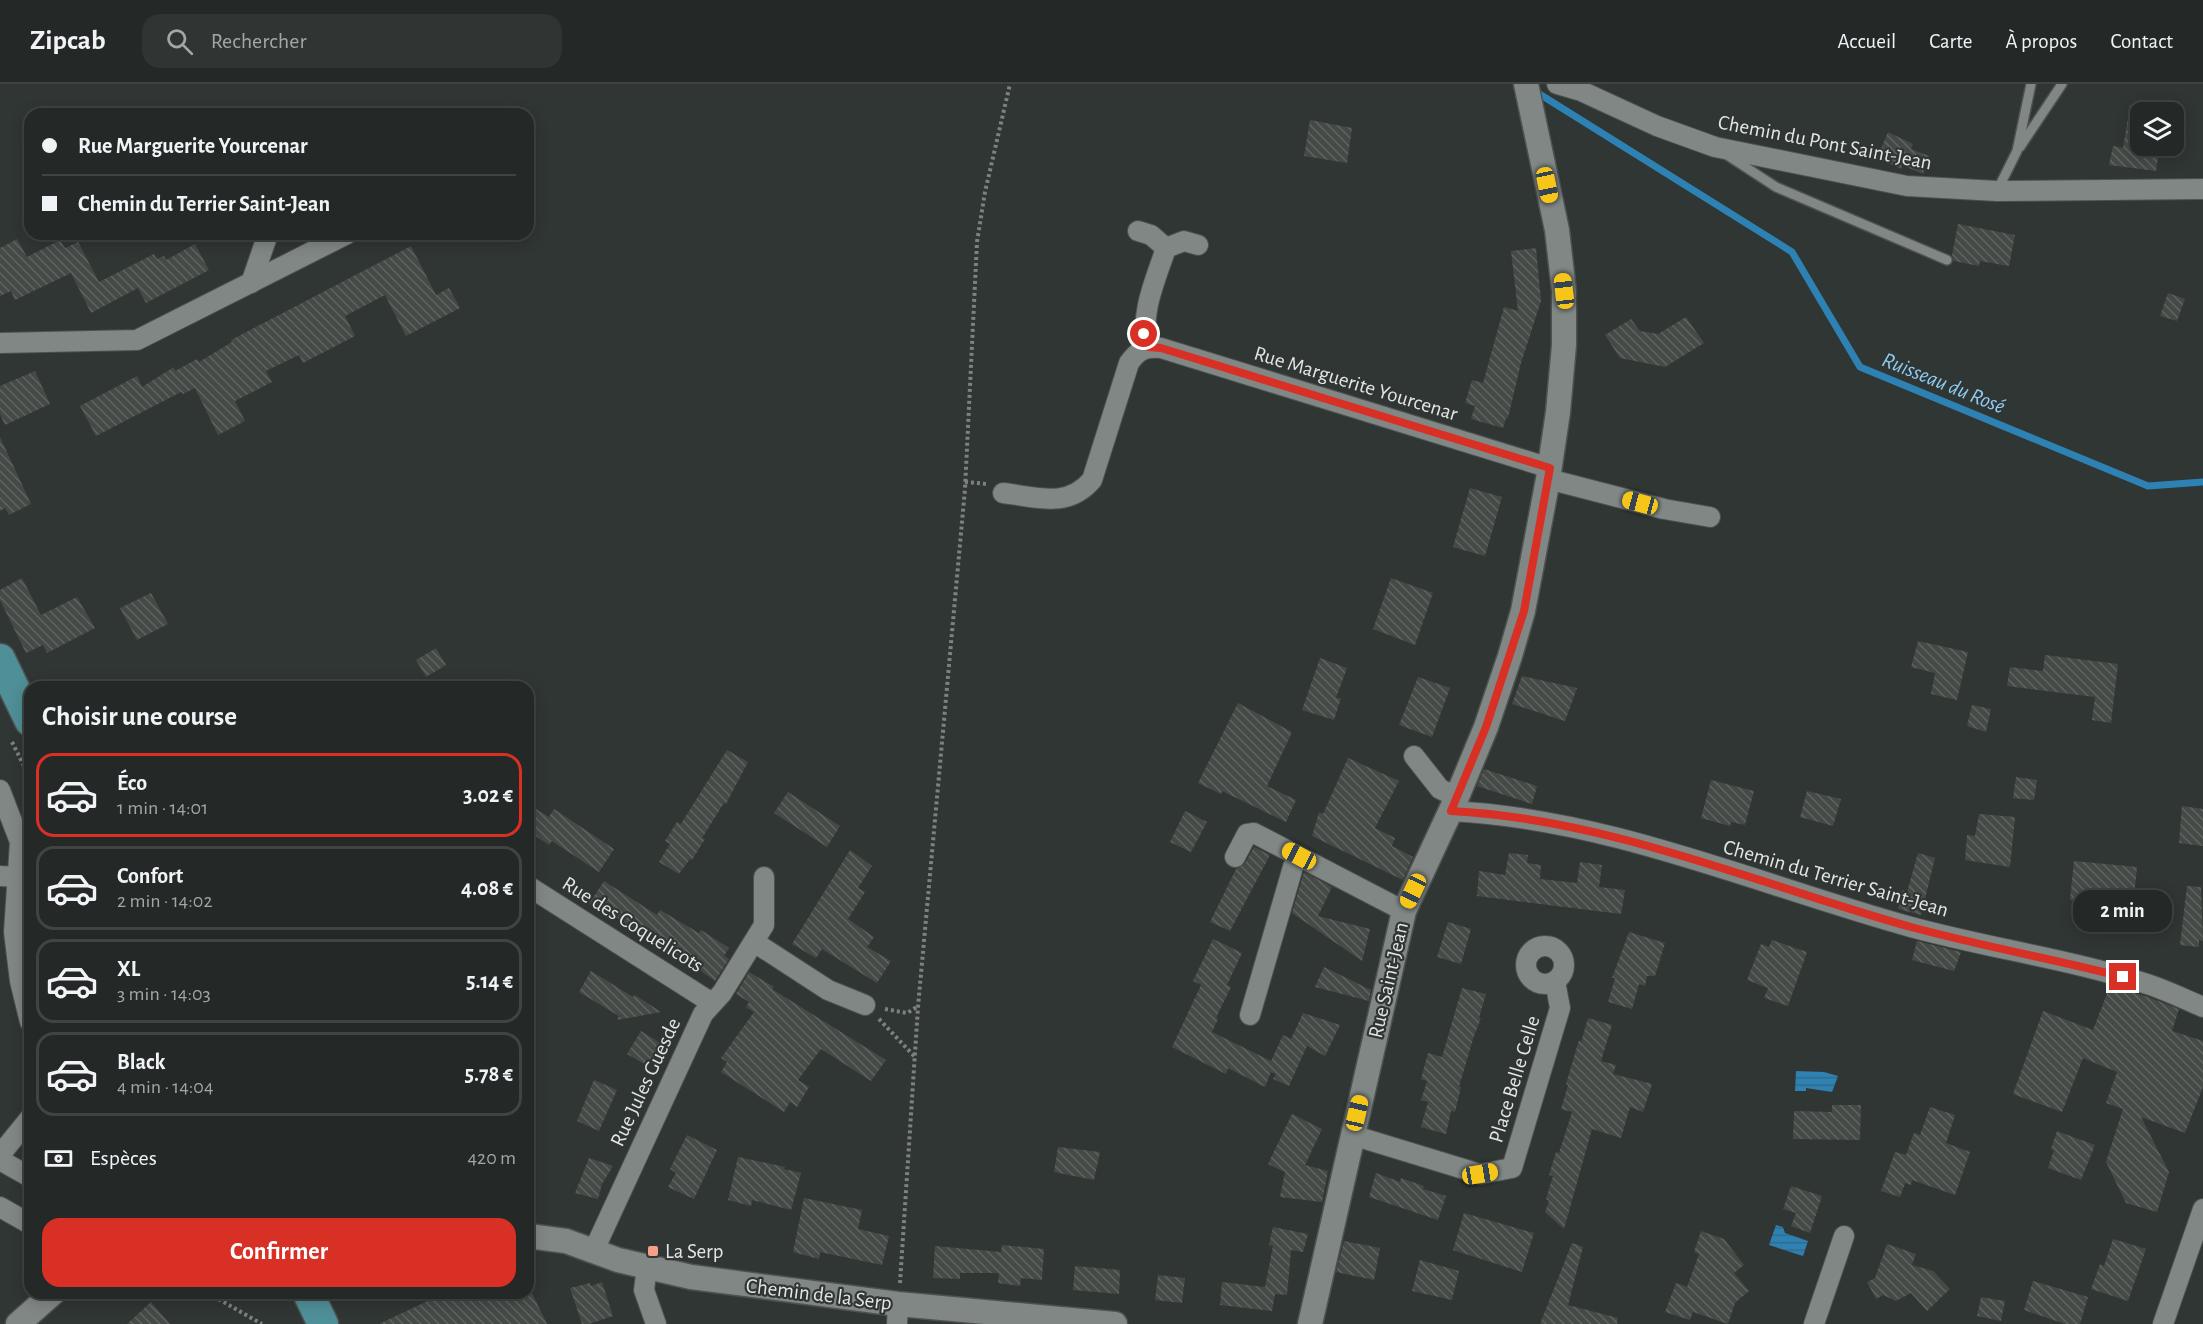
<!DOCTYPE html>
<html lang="fr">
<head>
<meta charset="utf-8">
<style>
  :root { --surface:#242827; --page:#303433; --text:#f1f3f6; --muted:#a3a6a7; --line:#414444; --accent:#d93025 }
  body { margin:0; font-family:"Alegreya Sans",sans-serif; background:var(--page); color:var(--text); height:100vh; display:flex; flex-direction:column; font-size:22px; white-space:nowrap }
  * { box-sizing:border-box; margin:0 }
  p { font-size:20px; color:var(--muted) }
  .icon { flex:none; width:33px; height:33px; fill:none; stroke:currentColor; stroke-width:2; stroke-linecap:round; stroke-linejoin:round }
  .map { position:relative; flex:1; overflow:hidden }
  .sheet { position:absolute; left:24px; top:597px; width:510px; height:618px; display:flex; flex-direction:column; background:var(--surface); border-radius:18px; box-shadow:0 3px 15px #0003,0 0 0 2px var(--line) }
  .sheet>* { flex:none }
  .hud { position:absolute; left:24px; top:24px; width:510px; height:132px; border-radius:18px; box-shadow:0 3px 15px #0003,0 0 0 2px var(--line); display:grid; align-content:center; height:132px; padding:0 18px; background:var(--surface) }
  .controls { position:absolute; left:2130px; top:18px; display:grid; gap:12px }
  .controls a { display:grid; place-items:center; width:54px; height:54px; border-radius:12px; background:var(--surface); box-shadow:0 3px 15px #0003,0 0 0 2px var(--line); font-size:30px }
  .end { position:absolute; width:27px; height:27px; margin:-14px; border:8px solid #d93025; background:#fff; box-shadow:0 0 0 3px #fff }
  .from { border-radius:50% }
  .bubble { position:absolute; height:42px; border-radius:18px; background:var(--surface); box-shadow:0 3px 15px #0003,0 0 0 2px var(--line); font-size:20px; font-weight:700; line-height:42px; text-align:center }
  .car { position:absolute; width:18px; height:36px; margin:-18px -9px; border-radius:8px; box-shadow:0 0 4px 2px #0007; background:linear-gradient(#f5c518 24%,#345 0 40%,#f5c518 0 76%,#345 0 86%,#f5c518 0) }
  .hud b { display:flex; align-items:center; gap:21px; height:57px; font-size:22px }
  .hud b+b { border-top:2px solid var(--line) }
  .hud i { width:15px; height:15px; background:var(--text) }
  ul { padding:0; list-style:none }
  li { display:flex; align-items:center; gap:18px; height:84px; margin:0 12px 9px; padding:0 6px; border:3px solid var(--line); border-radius:18px }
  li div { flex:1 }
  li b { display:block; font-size:22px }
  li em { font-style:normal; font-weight:700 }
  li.active { border-color:var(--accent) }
  li>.icon { width:54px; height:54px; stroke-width:1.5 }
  h2 { padding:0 18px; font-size:27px; line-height:72px }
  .pay { display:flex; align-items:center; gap:15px; height:66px; padding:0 18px; font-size:22px }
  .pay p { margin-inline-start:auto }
  .action { display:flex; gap:12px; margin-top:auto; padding:12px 18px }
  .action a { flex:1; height:69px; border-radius:18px; background:var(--accent); color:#fff; font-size:24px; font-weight:700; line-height:69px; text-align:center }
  header { display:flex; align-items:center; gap:36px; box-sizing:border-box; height:84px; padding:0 30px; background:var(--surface); border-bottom:2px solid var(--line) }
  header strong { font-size:28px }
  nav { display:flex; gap:33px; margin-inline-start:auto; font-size:21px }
  .search { width:420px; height:54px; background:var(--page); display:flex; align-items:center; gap:15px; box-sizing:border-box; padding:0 21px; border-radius:18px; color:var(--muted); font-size:22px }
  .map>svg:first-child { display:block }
  .water { fill:url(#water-rules) }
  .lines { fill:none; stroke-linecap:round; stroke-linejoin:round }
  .stream { stroke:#2d82b3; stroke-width:7 }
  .building { fill:url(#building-back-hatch) }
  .service-casing { stroke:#4d5150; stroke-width:12 }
  .minor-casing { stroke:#4d5150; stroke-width:22 }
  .tertiary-casing { stroke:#4d5150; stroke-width:27 }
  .primary-casing { stroke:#4d5150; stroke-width:33 }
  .path { stroke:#7d8280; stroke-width:4; stroke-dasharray:3 3; stroke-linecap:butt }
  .service { stroke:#808785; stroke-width:9 }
  .minor { stroke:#808785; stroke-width:20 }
  .tertiary { stroke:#808785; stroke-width:24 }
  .primary { stroke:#4f8f97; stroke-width:30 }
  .route { stroke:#d93025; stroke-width:8 }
  .poi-dot { fill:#f49f86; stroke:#303634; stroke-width:2 }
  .labels { text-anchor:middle; stroke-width:4.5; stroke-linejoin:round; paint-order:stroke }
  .street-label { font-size:21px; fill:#e2e6e5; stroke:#303634 }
  .poi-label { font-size:21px; fill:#e2e6e5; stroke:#303634; text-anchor:start }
  .water-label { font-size:22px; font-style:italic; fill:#8ecaf2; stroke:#303634 }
</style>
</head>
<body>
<header>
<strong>Zipcab</strong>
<div class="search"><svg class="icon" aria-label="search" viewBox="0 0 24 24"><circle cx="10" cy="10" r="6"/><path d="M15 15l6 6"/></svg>Rechercher</div>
<nav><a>Accueil</a><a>Carte</a><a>À propos</a><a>Contact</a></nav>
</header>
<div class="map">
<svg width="2203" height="1240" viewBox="0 0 2203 1240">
  <defs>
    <pattern id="water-rules" width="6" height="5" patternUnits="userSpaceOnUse" patternTransform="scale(1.5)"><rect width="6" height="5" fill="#2d82b3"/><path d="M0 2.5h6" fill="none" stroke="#366a87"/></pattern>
    <pattern id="building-back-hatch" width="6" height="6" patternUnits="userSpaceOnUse" patternTransform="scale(1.5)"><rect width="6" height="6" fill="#464a47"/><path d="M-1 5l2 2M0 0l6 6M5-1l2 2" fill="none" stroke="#606461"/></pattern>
  </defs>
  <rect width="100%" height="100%" fill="#303634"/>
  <g class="water">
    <polygon points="1796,987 1824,988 1838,992 1832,1008 1806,1004 1806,1007 1795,1007"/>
    <polygon points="1776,1141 1783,1143 1785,1149 1808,1157 1803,1172 1769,1161"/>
  </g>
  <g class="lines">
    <polyline class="stream" points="1533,6 1792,168 1860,283 2148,402 2203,398"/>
  </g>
  <g class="building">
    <polygon points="2130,21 2140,22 2140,62 2160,62 2156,87 2109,81 2113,62 2123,64"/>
    <polygon points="1310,36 1352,44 1347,79 1304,72"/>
    <polygon points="1888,48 1913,60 1911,65 1929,72 1923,90 1902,81 1901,85 1877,74"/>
    <polygon points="1958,140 2015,151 2009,182 1980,177 1979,182 1954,177 1952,171"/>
    <polygon points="17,155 27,173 60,156 65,164 78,158 99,198 154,170 157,175 164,172 166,176 195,160 209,186 146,219 138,204 91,229 71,189 15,216 11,207 0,212 0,164"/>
    <polygon points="411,162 436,211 449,204 460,224 406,252 385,211 345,232 355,252 303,279 299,271 266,287 272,298 235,317 245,337 218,351 195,304 183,310 181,308 96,352 80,322 137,292 142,303 174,283 175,287 197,275 199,278 232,258 231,256"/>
    <polygon points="1536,164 1541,217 1521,279 1508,334 1506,334 1503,344 1471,335 1475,322 1465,319 1472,296 1483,299 1504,223 1518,227 1511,167"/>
    <polygon points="2168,209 2185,215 2177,237 2160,232"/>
    <polygon points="1686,233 1704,259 1665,283 1620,274 1605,251 1631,235 1640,247 1658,250"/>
    <polygon points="35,287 50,320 5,341 0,330 0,302"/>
    <polygon points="0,353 31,420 9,431 5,424 0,427"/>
    <polygon points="1470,404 1502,413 1485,472 1453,463"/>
    <polygon points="22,494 41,531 77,513 95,544 47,569 43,561 26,569 0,516 0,506"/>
    <polygon points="1391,494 1433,509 1415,561 1373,545"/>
    <polygon points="151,509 168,540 137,556 120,524"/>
    <polygon points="1918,557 1968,568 1957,616 1931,610 1935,589 1911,583"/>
    <polygon points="436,564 446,581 426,593 416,576"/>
    <polygon points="2045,571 2118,580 2111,639 2092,636 2095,613 2007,602 2010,583 2043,587"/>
    <polygon points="1320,574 1347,584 1336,614 1341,614 1334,636 1302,626"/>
    <polygon points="1522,592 1577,604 1565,637 1512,620"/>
    <polygon points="1418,593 1450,604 1432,653 1399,641"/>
    <polygon points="1238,619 1292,648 1267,702 1296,716 1286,738 1222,707 1221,710 1198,699"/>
    <polygon points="1972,621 1991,625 1986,648 1967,642"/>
    <polygon points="727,666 748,678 726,720 724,719 702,754 705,755 692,776 690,775 679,790 659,778 670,760 665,757 677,738 681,740"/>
    <polygon points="1348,674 1399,697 1375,744 1395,754 1392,762 1413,773 1403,796 1312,752 1319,728 1323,730"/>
    <polygon points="1484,685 1537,702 1532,720 1477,702"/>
    <polygon points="2016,693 2037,696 2034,716 2013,714"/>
    <polygon points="1711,696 1754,707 1745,741 1731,738 1730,742 1701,734"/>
    <polygon points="1807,707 1841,715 1833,742 1800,733"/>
    <polygon points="788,708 840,742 827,763 774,729"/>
    <polygon points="528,720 549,733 554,725 614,765 599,788 552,757 549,761 528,747"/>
    <polygon points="2182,722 2203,725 2203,762 2179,759"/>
    <polygon points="1185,727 1207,738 1191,768 1170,758"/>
    <polygon points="1979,730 2015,733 2010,783 1965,776 1967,751 1975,752"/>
    <polygon points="1254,763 1270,771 1230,847 1210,838 1236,785 1245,779"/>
    <polygon points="850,766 872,782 858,804 865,808 848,835 874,853 867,863 891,877 877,899 822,865 816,874 792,860"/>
    <polygon points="1509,769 1528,771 1527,779 1541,781 1540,795 1577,799 1580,778 1602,781 1599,803 1625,806 1621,830 1477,812 1479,787 1505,791"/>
    <polygon points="1918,769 1935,774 1921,831 1898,825 1902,806 1907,808"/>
    <polygon points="2074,777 2137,783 2134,813 2097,808 2096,821 2070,816"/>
    <polygon points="1304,788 1332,803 1318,832 1370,845 1362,877 1292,829"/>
    <polygon points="604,797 657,831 660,826 699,849 701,846 729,864 724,872 729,875 715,897 683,874 644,854 645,852 608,828 606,831 589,820"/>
    <polygon points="2187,802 2201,803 2203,857 2199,856 2199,863 2180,861"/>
    <polygon points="1448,838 1471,845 1461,880 1437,873"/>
    <polygon points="1629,848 1665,859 1655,892 1647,892 1645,902 1639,900 1632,925 1608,918 1615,894 1612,894"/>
    <polygon points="1213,855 1242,869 1227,901 1231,903 1216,934 1218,935 1212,948 1271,977 1283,951 1291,955 1303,929 1340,941 1325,972 1307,962 1289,1002 1273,995 1276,990 1271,988 1265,1003 1228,984 1226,990 1172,963 1201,901 1193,897"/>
    <polygon points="1772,856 1807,868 1788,922 1764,914 1768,904 1747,896 1761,860 1769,863"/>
    <polygon points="1917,857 1961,868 1954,887 1912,876"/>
    <polygon points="1324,883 1371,906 1369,917 1315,903"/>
    <polygon points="591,887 633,913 635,911 661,928 617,936 619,932 579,908"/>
    <polygon points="749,888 774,903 772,905 886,976 871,997 821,965 798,996 809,1003 797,1023 790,1018 784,1028 721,988 727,978 721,974 754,928 746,923 749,918 736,910"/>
    <polygon points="2110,902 2148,913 2179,925 2172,947 2203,957 2203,1003 2185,1049 2141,1033 2169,1088 2157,1128 2126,1119 2106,1078 2123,1025 2106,1019 2117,988 2083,974 2062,1028 2013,1010 2043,927 2093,946"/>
    <polygon points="1462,904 1486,910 1479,934 1481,934 1473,955 1459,1003 1461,1003 1455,1028 1451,1027 1446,1050 1421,1043 1428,1018 1421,1016 1427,997 1421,995 1428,969 1442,973"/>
    <polygon points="1588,934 1612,941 1601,977 1616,981 1613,990 1652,1000 1643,1028 1630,1023 1621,1054 1592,1045 1564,1145 1545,1128 1549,1117 1546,1115 1553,1092 1549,1091 1556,1068 1559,1069 1572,1028 1561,1025 1568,1001 1566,1000 1579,956 1581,958"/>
    <polygon points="641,947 662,960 648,982 627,970"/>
    <polygon points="594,996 617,1006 599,1047 577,1037"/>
    <polygon points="1832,1021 1861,1021 1860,1056 1793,1055 1794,1027 1832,1028"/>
    <polygon points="1930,1023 1955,1031 1946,1059 1970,1068 1955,1111 1912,1096 1911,1101 1905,1099 1900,1113 1881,1107 1895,1068 1906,1071 1914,1049 1920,1051"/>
    <polygon points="1292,1030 1322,1045 1305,1081 1328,1087 1322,1118 1280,1113 1285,1088 1268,1080"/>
    <polygon points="2057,1047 2095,1061 2081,1096 2048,1084 2054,1066 2051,1065"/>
    <polygon points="687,1051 717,1066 694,1115 668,1103 676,1089 670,1085"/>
    <polygon points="1058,1063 1100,1068 1094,1096 1054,1088"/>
    <polygon points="738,1073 785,1083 784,1085 801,1089 791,1126 752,1116 751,1122 728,1116"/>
    <polygon points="589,1074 613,1082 602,1100 598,1115 575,1109"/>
    <polygon points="1376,1089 1400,1098 1401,1094 1424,1102 1423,1105 1446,1112 1438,1136 1369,1113"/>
    <polygon points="1791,1102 1822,1112 1810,1149 1791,1142 1796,1129 1783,1125"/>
    <polygon points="804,1114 862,1126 858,1145 889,1152 882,1181 820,1168 819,1175 793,1168"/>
    <polygon points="1464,1129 1534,1149 1522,1188 1453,1166"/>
    <polygon points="1273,1143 1308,1150 1303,1168 1291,1166 1287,1211 1275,1210 1272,1227 1220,1221 1222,1198 1265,1203 1273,1162 1269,1161"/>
    <polygon points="1701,1147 1724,1155 1744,1181 1734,1189 1749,1207 1735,1219 1728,1240 1693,1228 1690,1236 1665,1228 1676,1199 1687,1203 1699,1170 1694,1168"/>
    <polygon points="2113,1155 2146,1165 2128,1217 2091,1205 2100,1180 2104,1182"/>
    <polygon points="1344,1157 1380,1164 1374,1196 1336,1188"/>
    <polygon points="1572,1159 1583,1163 1568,1221 1618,1234 1617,1240 1540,1240"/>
    <polygon points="1887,1160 1916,1170 1912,1181 1933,1187 1950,1205 1927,1227 1911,1209 1896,1217 1883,1211 1876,1215 1867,1198 1875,1194"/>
    <polygon points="1002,1161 1044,1165 1042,1196 1021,1194 1020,1202 998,1199 999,1189 960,1189 960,1195 933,1194 935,1162 1001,1168"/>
    <polygon points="1420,1176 1459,1187 1452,1216 1412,1207"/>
    <polygon points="1075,1182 1120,1186 1119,1210 1073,1206"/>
    <polygon points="1158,1191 1185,1194 1182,1219 1155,1216"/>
    <polygon points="2033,1197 2088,1213 2080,1240 2065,1240 2024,1226"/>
    <polygon points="602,1198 613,1232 589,1240 582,1240 570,1204 590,1199 591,1202"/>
    <polygon points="432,1209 532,1209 547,1240 379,1240 434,1214"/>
    <polygon points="1981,1213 2005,1217 2001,1237 1977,1232"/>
    <polygon points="151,1218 170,1240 127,1240"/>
  </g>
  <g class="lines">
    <defs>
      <g id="service">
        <polyline points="2020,63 2062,0"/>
        <polyline points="1727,71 1776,103 1947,176"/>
        <polyline points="1997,107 2017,67 2031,0"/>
      </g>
      <g id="minor">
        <polyline points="1557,0 1581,7 1657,42 1715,63 1907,102 1997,107 2203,105"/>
        <polyline points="1138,147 1151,151 1166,164 1184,157 1198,161"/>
        <polyline points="251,199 268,150"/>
        <polyline points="0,259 137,256 347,150"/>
        <path d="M1148,263C1139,230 1156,195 1166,164"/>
        <polyline points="1548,395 1664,425 1710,433"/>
        <path d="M1003,409C1037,413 1067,425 1092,396L1129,279C1138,266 1145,263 1161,264L1550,384"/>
        <polyline points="1414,672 1440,705 1457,713"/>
        <polyline points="0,706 20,758 14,848 20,897 30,938"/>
        <path d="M1451,727C1610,735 1759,801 1911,843C1988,864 2068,875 2144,899C2164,905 2184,915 2203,923"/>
        <polyline points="1235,773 1247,750 1254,749 1404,827"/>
        <polyline points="0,792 18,793"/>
        <polyline points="528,802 712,919"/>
        <polyline points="754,858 828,906 865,921"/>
        <circle cx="1545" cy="881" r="19"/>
        <polyline points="1250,931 1293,783 1298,772"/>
        <polyline points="1352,1051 1480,1090 1512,1084 1560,924 1555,897"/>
        <polyline points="0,1071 30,1034"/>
        <polyline points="0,1076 30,1093"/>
        <polyline points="0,1123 30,1140"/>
        <polyline points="594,1166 703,930 722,909 764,841 764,793"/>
        <polyline points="647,1183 644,1206 656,1240"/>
        <polyline points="897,1240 898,1220"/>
        <polyline points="1814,1240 1844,1152"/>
        <polyline points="2163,1240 2203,1125"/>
      </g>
      <g id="tertiary">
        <polyline points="528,1152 566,1157 618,1176 691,1193 898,1220 1115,1240"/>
        <polyline points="18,1240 53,1209"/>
        <polyline points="1310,1240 1404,827 1457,713 1486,643 1510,572 1523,527 1548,395 1558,328 1564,261 1564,207 1557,146 1526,0"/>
      </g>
      <g id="primary">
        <polyline points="0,575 30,637"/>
        <polyline points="308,1209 323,1240"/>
      </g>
    </defs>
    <use href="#service" class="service-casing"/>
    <use href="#minor" class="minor-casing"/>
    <use href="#tertiary" class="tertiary-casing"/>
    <use href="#primary" class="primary-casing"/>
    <g class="path">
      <polyline points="965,398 987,400"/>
      <polyline points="12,658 30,694"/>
      <polyline points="885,925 907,929 917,923"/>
      <polyline points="879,935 915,973"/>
      <polyline points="900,1199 918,923 965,405 977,158 985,108 1010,0"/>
      <polyline points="208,1209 262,1240"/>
      <polyline points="79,1213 87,1209"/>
    </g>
    <use href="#service" class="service"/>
    <use href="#minor" class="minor"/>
    <use href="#tertiary" class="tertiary"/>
    <use href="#primary" class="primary"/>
  </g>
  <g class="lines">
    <path class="route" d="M1144,250L1148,263L1161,264L1550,384L1524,527L1486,643L1451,727C1610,735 1760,801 1911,843C1981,862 2053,875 2123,893"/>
  </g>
  <rect class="poi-dot" x="647" y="1161" width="12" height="12" rx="3"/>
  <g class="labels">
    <g class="street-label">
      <text transform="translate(1825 58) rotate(11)" y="7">Chemin du Pont Saint-Jean</text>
      <text transform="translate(1356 299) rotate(17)" y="7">Rue Marguerite Yourcenar</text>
      <text transform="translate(1836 794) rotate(16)" y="7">Chemin du Terrier Saint-Jean</text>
      <text transform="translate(633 840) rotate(32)" y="7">Rue des Coquelicots</text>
      <text transform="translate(1388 896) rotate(-77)" y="7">Rue Saint-Jean</text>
      <text transform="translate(1514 995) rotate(-73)" y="7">Place Belle Celle</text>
      <text transform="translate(645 998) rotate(-65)" y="7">Rue Jules Guesde</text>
      <text transform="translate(819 1210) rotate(7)" y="7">Chemin de la Serp</text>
    </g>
    <g class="poi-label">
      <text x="665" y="1174">La Serp</text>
    </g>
    <g class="water-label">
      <text transform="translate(1944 298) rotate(22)" y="8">Ruisseau du Rosé</text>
    </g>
  </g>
</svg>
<div class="controls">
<a><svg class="icon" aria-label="layers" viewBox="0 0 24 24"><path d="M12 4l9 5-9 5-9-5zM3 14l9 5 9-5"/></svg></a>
</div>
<i class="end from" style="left:1144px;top:250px"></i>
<i class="end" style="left:2123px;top:893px"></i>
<div class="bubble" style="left:2073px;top:806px;width:99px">2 min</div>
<i class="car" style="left:1547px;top:101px;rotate:168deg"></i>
<i class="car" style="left:1564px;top:207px;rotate:353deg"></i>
<i class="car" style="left:1640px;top:419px;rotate:285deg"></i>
<i class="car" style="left:1299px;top:772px;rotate:298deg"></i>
<i class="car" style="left:1413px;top:807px;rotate:205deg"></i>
<i class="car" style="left:1357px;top:1029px;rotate:13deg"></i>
<i class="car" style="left:1480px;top:1090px;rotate:80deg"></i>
<div class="hud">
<b><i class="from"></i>Rue Marguerite Yourcenar</b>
<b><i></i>Chemin du Terrier Saint-Jean</b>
</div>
<section class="sheet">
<h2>Choisir une course</h2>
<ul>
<li class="active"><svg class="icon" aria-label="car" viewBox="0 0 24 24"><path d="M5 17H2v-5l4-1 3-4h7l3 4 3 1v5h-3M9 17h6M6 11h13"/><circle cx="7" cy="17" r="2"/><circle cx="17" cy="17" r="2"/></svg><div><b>Éco</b><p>1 min · 14:01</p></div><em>3.02 €</em></li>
<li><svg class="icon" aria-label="car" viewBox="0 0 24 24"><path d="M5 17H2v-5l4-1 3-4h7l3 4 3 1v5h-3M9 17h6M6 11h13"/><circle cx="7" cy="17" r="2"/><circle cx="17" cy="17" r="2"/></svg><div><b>Confort</b><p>2 min · 14:02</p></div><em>4.08 €</em></li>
<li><svg class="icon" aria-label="car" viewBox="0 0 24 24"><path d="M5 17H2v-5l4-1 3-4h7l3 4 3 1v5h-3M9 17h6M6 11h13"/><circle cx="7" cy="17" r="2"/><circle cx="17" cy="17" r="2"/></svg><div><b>XL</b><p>3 min · 14:03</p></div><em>5.14 €</em></li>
<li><svg class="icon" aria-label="car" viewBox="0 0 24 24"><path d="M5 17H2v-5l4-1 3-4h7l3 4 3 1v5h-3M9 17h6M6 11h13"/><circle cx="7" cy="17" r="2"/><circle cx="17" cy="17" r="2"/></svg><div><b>Black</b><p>4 min · 14:04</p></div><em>5.78 €</em></li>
</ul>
<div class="pay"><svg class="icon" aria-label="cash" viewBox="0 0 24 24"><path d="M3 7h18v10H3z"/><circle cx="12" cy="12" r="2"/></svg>Espèces<p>420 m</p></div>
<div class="action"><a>Confirmer</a></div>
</section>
</div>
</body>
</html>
